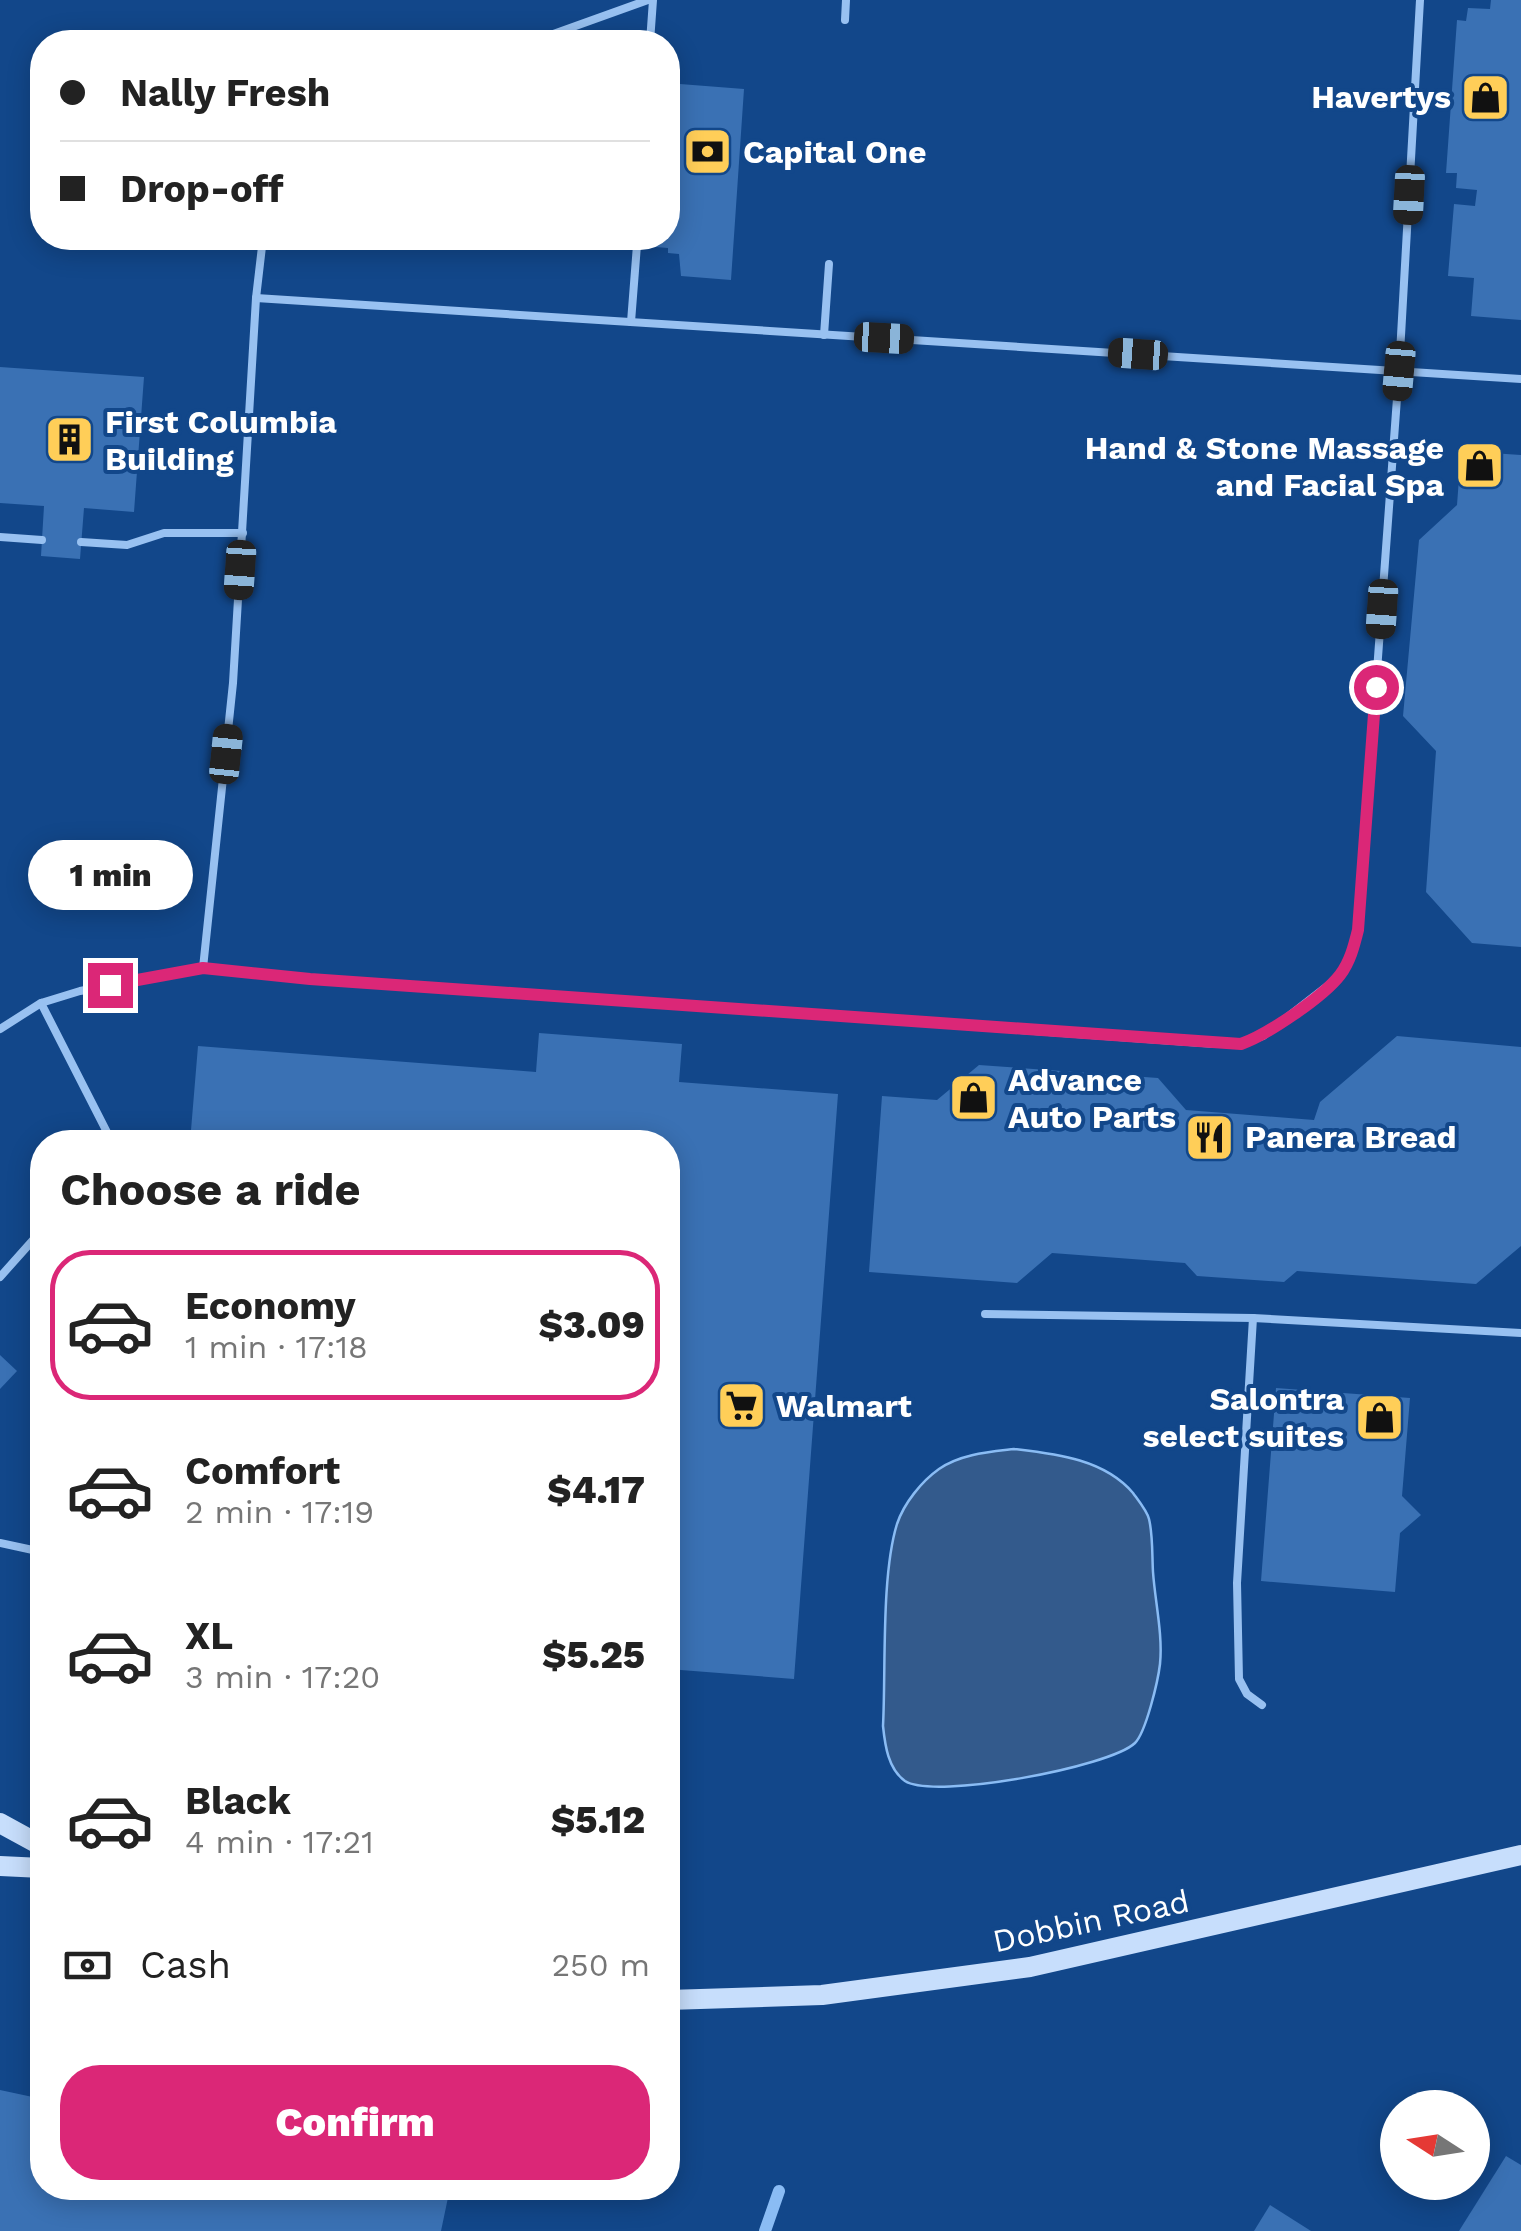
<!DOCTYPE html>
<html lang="en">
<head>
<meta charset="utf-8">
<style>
  :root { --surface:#fff; --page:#f2f2f2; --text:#222; --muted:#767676; --line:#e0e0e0; --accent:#db2777 }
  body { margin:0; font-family:"Work Sans",sans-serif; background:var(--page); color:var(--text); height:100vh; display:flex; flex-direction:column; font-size:38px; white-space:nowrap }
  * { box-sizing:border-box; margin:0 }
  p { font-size:32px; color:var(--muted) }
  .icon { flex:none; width:55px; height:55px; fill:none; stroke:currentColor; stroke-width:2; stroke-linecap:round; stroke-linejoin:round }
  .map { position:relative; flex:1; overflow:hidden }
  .panel { position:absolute; left:30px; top:1130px; width:650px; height:1070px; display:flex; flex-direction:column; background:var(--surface); border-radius:40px; box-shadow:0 5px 25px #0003 }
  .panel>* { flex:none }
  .top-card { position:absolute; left:30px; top:30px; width:650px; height:220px; border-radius:40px; box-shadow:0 5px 25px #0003; display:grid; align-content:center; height:220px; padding:0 30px; background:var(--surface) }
  .needle { width:65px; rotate:282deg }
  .fabs { position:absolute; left:1380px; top:2090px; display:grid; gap:20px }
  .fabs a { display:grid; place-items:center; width:110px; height:110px; border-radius:50%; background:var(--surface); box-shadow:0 5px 25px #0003; font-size:50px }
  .end { position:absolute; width:45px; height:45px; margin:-22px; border:12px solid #db2777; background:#fff; box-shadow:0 0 0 5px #fff }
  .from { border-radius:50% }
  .bubble { position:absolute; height:70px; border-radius:35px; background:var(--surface); box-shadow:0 5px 25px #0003; font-size:32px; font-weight:800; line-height:70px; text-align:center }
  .car { position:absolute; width:30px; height:60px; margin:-30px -15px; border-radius:12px; box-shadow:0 0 8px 2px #0007; background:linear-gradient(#222 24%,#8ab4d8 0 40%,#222 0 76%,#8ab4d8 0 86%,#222 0) }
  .top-card b { display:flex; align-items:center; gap:35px; height:95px; font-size:38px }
  .top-card b+b { border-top:2px solid var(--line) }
  .top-card i { width:25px; height:25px; background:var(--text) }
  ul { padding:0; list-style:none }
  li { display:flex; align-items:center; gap:30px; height:150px; margin:0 20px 15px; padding:0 10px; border:5px solid transparent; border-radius:40px }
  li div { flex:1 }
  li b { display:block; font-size:38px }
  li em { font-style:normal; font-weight:800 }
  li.active { border-color:var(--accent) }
  li>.icon { width:90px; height:90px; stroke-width:1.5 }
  h2 { padding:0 30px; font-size:45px; line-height:120px }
  .pay { display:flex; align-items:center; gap:25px; height:110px; padding:0 30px; font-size:38px }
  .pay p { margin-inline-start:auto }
  .button { display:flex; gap:20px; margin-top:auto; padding:20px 30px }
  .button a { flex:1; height:115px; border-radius:40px; background:var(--accent); color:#fff; font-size:40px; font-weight:800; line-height:115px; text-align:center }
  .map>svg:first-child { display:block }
  .water { fill:#335a8c; stroke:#8abcf4; stroke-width:2.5 }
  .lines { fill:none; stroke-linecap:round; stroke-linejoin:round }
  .stream { stroke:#8abcf4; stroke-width:12 }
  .building { fill:#3a71b4 }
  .lane { stroke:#98c1f1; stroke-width:8 }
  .secondary { stroke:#c7defc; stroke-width:20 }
  .route { stroke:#db2777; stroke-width:12 }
  .labels { text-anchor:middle; stroke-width:8; stroke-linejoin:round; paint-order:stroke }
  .poi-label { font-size:32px; font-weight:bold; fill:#fff; stroke:#12478a; text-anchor:start }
  .street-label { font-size:32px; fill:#fff; stroke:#12478a }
</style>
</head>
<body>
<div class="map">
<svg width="1521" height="2231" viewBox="0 0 1521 2231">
  <rect width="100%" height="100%" fill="#12478a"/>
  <path class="water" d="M1014,1449C1056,1454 1104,1459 1133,1493C1138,1500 1147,1511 1149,1519C1153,1535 1152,1556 1153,1572C1155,1601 1163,1635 1160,1664C1158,1681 1146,1732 1135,1743C1110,1767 934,1800 905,1781C888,1769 885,1745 883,1726C886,1669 881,1576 897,1524C904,1503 922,1481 939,1469C961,1454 989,1452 1014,1449Z"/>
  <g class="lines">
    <polyline class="stream" points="765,2231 779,2191"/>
  </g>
  <g class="building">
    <polygon points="1491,0 1521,0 1521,320 1471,316 1474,278 1448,276 1454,204 1475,206 1477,190 1456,188 1457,173 1446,173 1457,20 1466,21 1468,8 1490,9"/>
    <polygon points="680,84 744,89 731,280 681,276 679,254 668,253 668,248 605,243 606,238 668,238"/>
    <polygon points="0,367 144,377 134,512 84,508 80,559 41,556 44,506 0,503"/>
    <polygon points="1461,451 1521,455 1521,947 1472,943 1426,892 1436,751 1403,716 1419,540 1457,505"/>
    <polygon points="539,1033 682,1044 679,1082 838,1094 794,1679 668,1669 668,1142 190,1142 198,1046 536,1072"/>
    <polygon points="1397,1036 1521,1047 1521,1246 1476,1284 1297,1271 1284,1282 1197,1276 1185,1263 1052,1253 1017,1283 869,1272 882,1096 937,1100 979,1065 1158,1078 1186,1110 1314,1120 1320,1102"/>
    <polygon points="0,1355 17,1371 0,1389"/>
    <polygon points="1276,1388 1410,1398 1402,1496 1421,1515 1400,1533 1395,1592 1261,1581"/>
    <polygon points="0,2090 42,2099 42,2188 450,2188 441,2231 0,2231"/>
    <polygon points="1506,2156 1521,2165 1521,2231 1459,2231"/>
    <polygon points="1270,2205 1311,2231 1254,2231"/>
  </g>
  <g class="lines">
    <g class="lane">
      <polyline points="845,20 846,0"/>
      <polyline points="531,42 648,0"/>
      <polyline points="650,42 653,0"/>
      <polyline points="256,298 1521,379"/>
      <polyline points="631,322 637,245"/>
      <polyline points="824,335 829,264"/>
      <polyline points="0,537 42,540"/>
      <polyline points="81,542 127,545 164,533 243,533"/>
      <polyline points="203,968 233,683 256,298 263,238"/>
      <polyline points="41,1003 112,1142"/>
      <polyline points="0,1029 41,1003 80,991 203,968 310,979 1216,1044 1241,1044 1263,1036 1339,977 1351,956 1358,930 1399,371 1420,0"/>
      <polyline points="0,1277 42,1230"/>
      <polyline points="985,1314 1253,1318 1521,1333"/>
      <polyline points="1253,1318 1237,1583 1239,1679 1247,1694 1262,1705"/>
      <polyline points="0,1543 42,1552"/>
    </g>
    <g class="secondary">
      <polyline points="0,1823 42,1846"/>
      <polyline points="0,1866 42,1868"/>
      <polyline points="668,2000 822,1995 1030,1967 1521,1855"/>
    </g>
  </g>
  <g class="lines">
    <path class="route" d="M110,985L203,968L310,979L1241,1044C1267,1035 1323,997 1340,975C1350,962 1354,946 1358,930L1376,687"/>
  </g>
  <defs>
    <symbol id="shop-square" viewBox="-11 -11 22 22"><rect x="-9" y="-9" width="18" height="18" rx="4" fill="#ffce58" stroke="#12478a"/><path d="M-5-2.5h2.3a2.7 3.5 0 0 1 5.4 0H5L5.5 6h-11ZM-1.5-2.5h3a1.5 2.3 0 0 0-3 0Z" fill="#111"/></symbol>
    <symbol id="bank-square" viewBox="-11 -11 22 22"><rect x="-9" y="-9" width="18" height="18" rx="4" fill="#ffce58" stroke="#12478a"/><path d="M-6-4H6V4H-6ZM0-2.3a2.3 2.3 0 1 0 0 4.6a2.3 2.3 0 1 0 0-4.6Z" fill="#111"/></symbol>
    <symbol id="building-square" viewBox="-11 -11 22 22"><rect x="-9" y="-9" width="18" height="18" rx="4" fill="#ffce58" stroke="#12478a"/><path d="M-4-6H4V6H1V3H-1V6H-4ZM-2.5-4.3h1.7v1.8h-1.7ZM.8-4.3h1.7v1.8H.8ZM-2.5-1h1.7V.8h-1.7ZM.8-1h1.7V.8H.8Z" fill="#111"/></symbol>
    <symbol id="restaurant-square" viewBox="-11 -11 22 22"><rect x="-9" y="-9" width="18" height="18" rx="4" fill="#ffce58" stroke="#12478a"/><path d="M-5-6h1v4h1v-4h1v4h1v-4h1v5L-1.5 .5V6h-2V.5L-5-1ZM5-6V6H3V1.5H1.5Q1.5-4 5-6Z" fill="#111"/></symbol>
    <symbol id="supermarket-square" viewBox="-11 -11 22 22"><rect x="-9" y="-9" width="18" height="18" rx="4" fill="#ffce58" stroke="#12478a"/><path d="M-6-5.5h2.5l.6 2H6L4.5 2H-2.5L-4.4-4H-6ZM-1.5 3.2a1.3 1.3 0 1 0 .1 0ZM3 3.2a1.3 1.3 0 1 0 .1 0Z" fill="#111"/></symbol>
  </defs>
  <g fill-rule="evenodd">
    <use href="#shop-square" x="1458" y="70" width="55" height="55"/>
    <use href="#bank-square" x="680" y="124" width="55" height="55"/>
    <use href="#building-square" x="42" y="412" width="55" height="55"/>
    <use href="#shop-square" x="1452" y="438" width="55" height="55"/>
    <use href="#shop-square" x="946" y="1070" width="55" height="55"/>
    <use href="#restaurant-square" x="1182" y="1110" width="55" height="55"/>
    <use href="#supermarket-square" x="714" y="1378" width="55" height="55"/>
    <use href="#shop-square" x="1352" y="1390" width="55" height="55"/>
  </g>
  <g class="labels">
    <g class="poi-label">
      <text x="1451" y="108" text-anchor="end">Havertys</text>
      <text x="743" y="163">Capital One</text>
      <text x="105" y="433">First Columbia<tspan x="105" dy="37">Building</tspan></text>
      <text x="1444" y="459" text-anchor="end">Hand &amp; Stone Massage<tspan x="1444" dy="37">and Facial Spa</tspan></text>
      <text x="1008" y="1091">Advance<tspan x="1008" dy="37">Auto Parts</tspan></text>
      <text x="1245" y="1148">Panera Bread</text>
      <text x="1344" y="1410" text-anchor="end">Salontra<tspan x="1344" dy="37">select suites</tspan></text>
      <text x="776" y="1417">Walmart</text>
    </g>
    <g class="street-label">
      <text transform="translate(1091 1921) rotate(-12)" y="11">Dobbin Road</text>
    </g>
  </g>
</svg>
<div class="fabs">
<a><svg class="needle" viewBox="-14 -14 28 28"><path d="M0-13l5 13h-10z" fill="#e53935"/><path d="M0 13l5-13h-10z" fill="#767676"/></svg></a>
</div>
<i class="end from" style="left:1376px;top:687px"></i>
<i class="end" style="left:110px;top:985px"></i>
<div class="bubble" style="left:28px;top:840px;width:165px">1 min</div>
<i class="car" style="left:1409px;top:195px;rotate:183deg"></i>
<i class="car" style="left:884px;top:338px;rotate:93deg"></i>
<i class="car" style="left:1138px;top:354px;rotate:274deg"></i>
<i class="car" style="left:1399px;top:371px;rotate:185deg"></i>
<i class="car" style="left:240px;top:570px;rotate:184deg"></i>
<i class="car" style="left:1382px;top:609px;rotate:184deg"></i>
<i class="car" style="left:226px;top:754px;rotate:6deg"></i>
<div class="top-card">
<b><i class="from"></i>Nally Fresh</b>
<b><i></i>Drop-off</b>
</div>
<section class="panel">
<h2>Choose a ride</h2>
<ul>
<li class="active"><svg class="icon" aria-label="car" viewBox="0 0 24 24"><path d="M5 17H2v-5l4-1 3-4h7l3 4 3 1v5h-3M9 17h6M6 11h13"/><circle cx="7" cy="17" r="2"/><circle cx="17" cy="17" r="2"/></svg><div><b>Economy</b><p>1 min · 17:18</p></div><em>$3.09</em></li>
<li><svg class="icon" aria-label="car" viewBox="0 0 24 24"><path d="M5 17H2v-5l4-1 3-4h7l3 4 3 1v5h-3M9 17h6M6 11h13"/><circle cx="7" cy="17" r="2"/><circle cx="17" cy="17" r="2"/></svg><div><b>Comfort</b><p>2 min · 17:19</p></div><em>$4.17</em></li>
<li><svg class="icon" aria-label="car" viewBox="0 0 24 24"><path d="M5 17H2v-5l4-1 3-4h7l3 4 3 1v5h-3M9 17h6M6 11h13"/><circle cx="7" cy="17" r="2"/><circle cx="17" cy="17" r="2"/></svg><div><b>XL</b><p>3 min · 17:20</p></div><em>$5.25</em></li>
<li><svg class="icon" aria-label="car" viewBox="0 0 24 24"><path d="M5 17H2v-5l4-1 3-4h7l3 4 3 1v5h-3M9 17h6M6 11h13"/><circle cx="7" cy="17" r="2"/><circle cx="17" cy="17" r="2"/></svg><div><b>Black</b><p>4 min · 17:21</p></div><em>$5.12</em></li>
</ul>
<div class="pay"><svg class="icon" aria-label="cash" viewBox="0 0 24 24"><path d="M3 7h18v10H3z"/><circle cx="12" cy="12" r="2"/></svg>Cash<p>250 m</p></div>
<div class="button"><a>Confirm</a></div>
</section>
</div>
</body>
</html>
